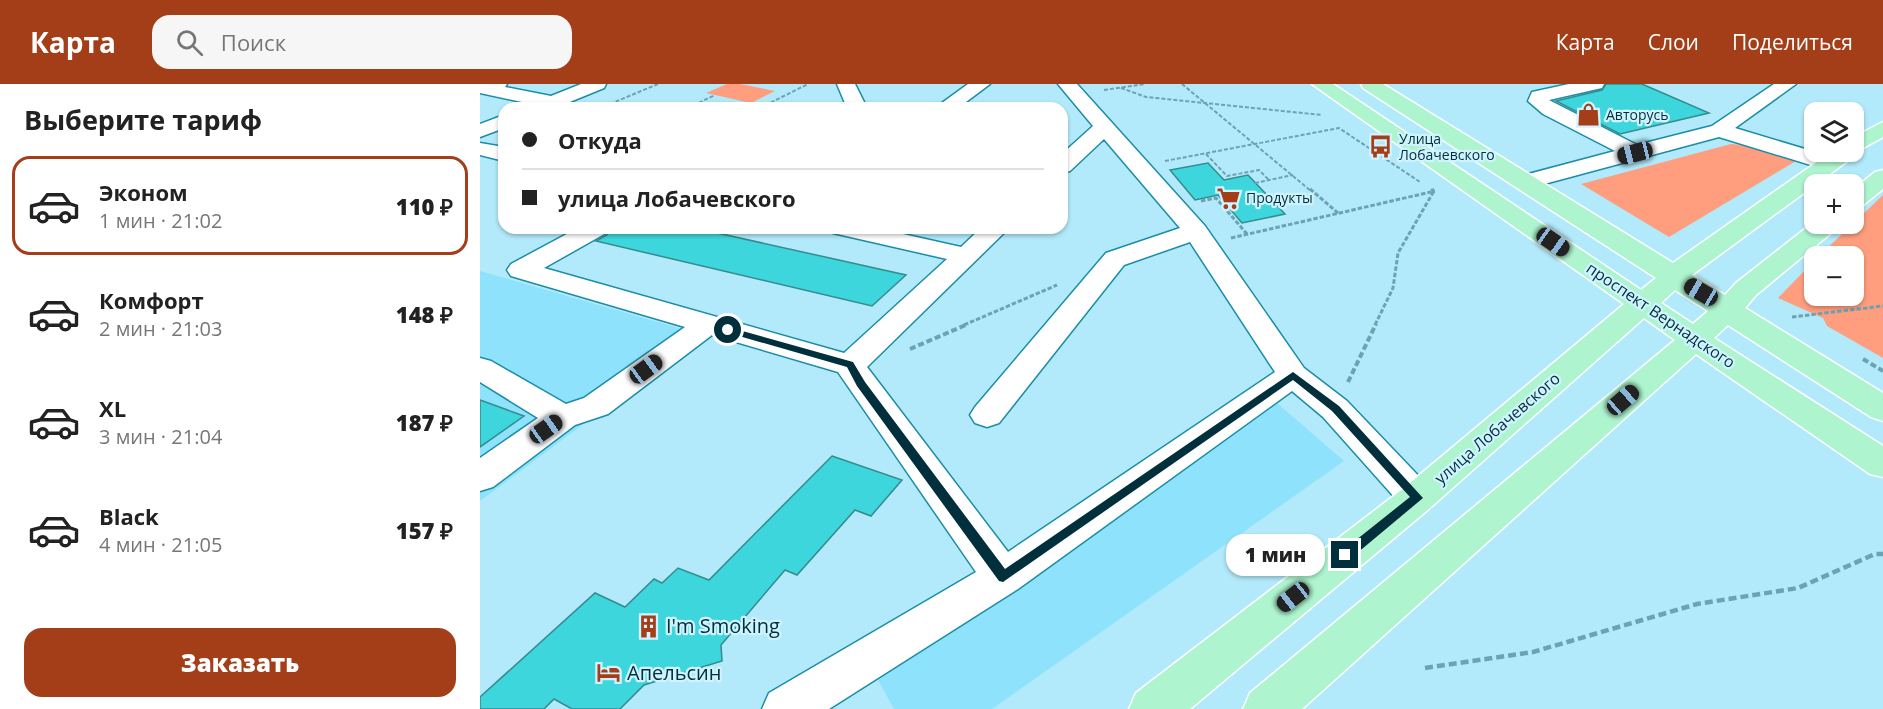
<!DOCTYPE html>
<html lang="ru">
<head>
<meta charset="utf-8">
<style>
  :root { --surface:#fff; --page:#f6f6f6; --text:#222; --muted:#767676; --line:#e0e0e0; --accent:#a43e18 }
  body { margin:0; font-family:"Open Sans",sans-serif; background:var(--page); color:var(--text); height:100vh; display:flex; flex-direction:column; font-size:22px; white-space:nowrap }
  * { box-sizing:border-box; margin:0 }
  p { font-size:20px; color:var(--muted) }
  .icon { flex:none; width:33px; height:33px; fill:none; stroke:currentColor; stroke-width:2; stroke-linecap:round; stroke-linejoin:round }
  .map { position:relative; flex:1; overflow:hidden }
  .drawer { display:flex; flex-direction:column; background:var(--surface); width:480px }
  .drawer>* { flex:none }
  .banner { position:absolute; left:18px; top:18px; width:570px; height:132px; border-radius:18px; box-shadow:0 2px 4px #0004; display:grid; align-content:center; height:132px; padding:0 24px; background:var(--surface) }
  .buttons { position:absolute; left:1324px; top:18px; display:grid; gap:12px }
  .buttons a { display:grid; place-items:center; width:60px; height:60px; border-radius:12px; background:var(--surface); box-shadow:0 2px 4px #0004; font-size:30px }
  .end { position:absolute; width:27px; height:27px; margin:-14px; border:8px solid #012f3b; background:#fff; box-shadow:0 0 0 3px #fff }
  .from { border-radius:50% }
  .bubble { position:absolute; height:42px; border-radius:18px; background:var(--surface); box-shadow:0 2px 4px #0004; font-size:20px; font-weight:800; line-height:42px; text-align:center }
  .car { position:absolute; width:18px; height:36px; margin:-18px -9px; border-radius:8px; box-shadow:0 0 4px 2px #0007; background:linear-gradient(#222 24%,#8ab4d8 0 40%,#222 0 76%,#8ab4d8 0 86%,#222 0) }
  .banner b { display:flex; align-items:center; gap:21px; height:57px; font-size:22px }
  .banner b+b { border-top:2px solid var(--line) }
  .banner i { width:15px; height:15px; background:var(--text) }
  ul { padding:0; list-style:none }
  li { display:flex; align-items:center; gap:18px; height:99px; margin:0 12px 9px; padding:0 12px; border:3px solid transparent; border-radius:18px }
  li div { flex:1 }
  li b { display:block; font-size:22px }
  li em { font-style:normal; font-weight:800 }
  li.selected { border-color:var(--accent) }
  li>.icon { width:54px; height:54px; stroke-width:1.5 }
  h2 { padding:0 24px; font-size:27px; line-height:72px }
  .cta { display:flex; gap:12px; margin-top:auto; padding:12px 24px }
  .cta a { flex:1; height:69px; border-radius:18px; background:var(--accent); color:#fff; font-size:24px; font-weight:800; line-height:69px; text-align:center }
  header { display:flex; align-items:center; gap:36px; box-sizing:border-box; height:84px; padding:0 30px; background:var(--accent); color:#fff }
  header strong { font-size:28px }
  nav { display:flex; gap:33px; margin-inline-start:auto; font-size:21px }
  .search { width:420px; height:54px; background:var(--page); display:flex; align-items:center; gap:15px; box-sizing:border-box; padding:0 21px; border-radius:18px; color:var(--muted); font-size:22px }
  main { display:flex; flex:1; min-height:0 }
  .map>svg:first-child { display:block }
  .built { fill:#8ee2fb }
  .green { fill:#fe9e7e }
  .building { fill:#3dd6dc; stroke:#358b8e; stroke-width:1.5 }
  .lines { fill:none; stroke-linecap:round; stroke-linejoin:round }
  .minor-casing { stroke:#1b8da7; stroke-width:3 }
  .major-casing { stroke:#fff; stroke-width:3 }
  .path-far3 { stroke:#6ea2b1; stroke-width:2; stroke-dasharray:4 2; stroke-linecap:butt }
  .path-far2 { stroke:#6ea2b1; stroke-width:3; stroke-dasharray:4.5 2; stroke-linecap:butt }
  .path-far1 { stroke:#6ea2b1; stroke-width:4; stroke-dasharray:6 3; stroke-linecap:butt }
  .path { stroke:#6ea2b1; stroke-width:4.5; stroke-dasharray:8 4; stroke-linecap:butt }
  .minor { fill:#fff; fill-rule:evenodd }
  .major { fill:#adf4cf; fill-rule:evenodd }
  .route { fill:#012f3b }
  .labels { text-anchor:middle; stroke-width:4.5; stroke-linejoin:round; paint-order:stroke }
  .far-poi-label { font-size:14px; fill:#012f3b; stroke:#cff4ff; text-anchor:start }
  .street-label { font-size:16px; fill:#012f3b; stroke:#cff4ff }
  .near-poi-label { font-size:20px; fill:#012f3b; stroke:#cff4ff; text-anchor:start }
</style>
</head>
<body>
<header>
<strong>Карта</strong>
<div class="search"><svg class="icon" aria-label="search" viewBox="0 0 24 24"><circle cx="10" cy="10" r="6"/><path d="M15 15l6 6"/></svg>Поиск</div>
<nav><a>Карта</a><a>Слои</a><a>Поделиться</a></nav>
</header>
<main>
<section class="drawer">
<h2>Выберите тариф</h2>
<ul>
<li class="selected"><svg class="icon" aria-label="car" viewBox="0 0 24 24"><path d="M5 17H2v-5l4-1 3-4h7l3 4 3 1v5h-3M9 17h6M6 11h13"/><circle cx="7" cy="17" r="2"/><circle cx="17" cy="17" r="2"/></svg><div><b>Эконом</b><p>1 мин · 21:02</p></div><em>110 ₽</em></li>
<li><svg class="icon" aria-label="car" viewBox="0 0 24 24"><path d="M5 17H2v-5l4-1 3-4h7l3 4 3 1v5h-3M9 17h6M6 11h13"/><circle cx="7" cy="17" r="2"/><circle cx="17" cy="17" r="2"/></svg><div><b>Комфорт</b><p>2 мин · 21:03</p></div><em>148 ₽</em></li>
<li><svg class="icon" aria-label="car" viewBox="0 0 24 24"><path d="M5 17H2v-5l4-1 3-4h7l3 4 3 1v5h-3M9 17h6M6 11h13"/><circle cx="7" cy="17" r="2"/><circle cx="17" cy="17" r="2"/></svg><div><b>XL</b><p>3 мин · 21:04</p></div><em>187 ₽</em></li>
<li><svg class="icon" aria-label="car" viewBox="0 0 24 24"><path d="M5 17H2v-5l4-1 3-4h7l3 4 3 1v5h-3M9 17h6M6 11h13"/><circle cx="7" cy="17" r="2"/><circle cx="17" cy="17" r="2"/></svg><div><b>Black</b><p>4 мин · 21:05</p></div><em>157 ₽</em></li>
</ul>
<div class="cta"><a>Заказать</a></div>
</section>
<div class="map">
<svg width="1403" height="625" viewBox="0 0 1403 625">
  <rect width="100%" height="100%" fill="#b2eafb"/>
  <g class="built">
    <polygon points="0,187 223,251 0,417"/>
    <polygon points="797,319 864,377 512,625 414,625 393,587"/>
  </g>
  <g class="green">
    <polygon points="247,0 260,0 295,7 271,19 226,9"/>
    <polygon points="1251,60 1274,62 1316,77 1189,153 1101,100"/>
    <polygon points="1403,111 1403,274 1347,242 1343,234 1298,214 1335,176 1335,212 1374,212 1374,172 1339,172"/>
  </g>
  <g class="building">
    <polygon points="1126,0 1162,0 1229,29 1140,50 1076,17 1122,6"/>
    <polygon points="728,79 744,96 768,91 805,130 762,139 738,111 715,116 690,86"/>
    <polygon points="132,144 215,144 426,191 392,222 116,157 127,151"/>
    <polygon points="0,316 44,332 0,363"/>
    <polygon points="352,372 422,396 391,432 375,426 317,491 305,486 241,561 242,577 164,601 140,625 92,625 74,615 64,625 0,625 0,613 115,509 145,523 174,495 182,499 198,484 229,496"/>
  </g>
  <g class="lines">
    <defs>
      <g id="minor">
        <polygon points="0,0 27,0 25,3 71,12 101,0 126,0 124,4 75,24 48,24 51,20 0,9"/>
        <polygon points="357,0 375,0 387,24 367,24"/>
        <polygon points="488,0 510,0 478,24 455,24"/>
        <polygon points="578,0 597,0 725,142 824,284 867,317 950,404 956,414 950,424 937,429 924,424 843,333 812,307 538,505 349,625 282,625 289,609 496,488 358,288 232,251 128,330 95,341 13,403 0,407 0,374 58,334 0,298 0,274 11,277 86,320 104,314 205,243 31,192 27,186 31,180 98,144 130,144 126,149 64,184 364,269 467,175 353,149 349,144 396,144 481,163 501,144 529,144 387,283 528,468 795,288 710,158 644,181 519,339 507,343 495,339 490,331 495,323 626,169 700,144 624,55 590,87 582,89 582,70 613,42"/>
        <polygon points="1089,0 1124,0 1122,4 1069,16 1157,61 1232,42 1294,0 1316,0 1255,44 1355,74 1358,79 1355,84 1347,86 1239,53 1053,103 1045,105 1037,103 1033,98 1037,93 1135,67 1063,30 1048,17 1052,8"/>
        <polygon points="24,31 24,44 0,53 0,40"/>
        <polygon points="0,59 24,63 24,77 0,71"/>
      </g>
      <g id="major">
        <path d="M832,0H853L1161,206L1176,194L883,4L881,0H903L1193,179L1351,68H1374V53L1403,38V53L1376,68L1373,73L1212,191L1245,211L1256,199L1335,137V140H1359L1356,145L1276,211L1265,224L1403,309V337L1391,333L1248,241L1234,254L1403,362V393L1390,390L1216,270L822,625H763L770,609L1195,256L1164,234L950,424L710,625H649L656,609L924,404L1144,220ZM1195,206L1228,227L1213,240L1181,219Z"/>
        <polygon points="1403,86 1403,105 1382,122 1374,124 1374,105 1395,88"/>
      </g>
    </defs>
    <use href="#minor" class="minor-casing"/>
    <use href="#major" class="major-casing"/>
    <g class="path-far3">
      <polyline points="702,0 831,107"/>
      <polyline points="641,4 666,13 842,31"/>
      <polyline points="624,6 665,0"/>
      <polyline points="130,20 178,0"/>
      <polyline points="208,24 235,11"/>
      <polyline points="280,24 328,0"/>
      <polyline points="726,70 747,92 779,86 789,96"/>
      <polyline points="685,77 859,44 940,98"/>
      <polyline points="775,99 813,91"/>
      <polyline points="951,105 954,107"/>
    </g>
    <g class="path-far2">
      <polyline points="830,105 858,129"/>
      <polyline points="721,117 736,114 767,150"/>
      <polyline points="751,154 955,107"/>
      <polyline points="1312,233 1403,222"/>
      <polyline points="484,241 577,201"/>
      <polyline points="895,241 913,204 918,169 954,107 952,105"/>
    </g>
    <g class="path-far1">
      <polyline points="430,265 488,240"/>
      <polyline points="1383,275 1403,287"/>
      <polyline points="868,298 896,240"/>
    </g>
    <polyline class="path" points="945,584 1053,568 1217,520 1318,504 1395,470 1403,470"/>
    <use href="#minor" class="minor"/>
    <use href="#major" class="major"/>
  </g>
  <polygon class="route" points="248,243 373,278 385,298 525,485 813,288 859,322 943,414 870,475 861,475 861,468 930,413 852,327 813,296 523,498 519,497 377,302 367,283 245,248 244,246"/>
  <defs>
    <symbol id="shop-bare" viewBox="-9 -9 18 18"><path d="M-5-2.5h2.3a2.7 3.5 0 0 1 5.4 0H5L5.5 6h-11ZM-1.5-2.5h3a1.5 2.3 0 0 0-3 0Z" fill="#a43e18" stroke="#cff4ff" stroke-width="2.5" paint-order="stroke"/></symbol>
    <symbol id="bus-bare" viewBox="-9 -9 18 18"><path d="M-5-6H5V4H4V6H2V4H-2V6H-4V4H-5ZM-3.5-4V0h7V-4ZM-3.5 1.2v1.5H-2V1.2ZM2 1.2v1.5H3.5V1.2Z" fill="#a43e18" stroke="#cff4ff" stroke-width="2.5" paint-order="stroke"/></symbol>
    <symbol id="supermarket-bare" viewBox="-9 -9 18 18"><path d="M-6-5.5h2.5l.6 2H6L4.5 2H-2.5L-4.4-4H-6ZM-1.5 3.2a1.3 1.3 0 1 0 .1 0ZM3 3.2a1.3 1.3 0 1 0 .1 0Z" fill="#a43e18" stroke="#cff4ff" stroke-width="2.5" paint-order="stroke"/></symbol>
    <symbol id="building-bare" viewBox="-9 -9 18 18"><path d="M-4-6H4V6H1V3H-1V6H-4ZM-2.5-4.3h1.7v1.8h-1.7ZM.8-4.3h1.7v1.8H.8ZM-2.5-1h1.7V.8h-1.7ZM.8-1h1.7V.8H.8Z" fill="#a43e18" stroke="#cff4ff" stroke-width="2.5" paint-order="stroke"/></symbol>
    <symbol id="hotel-bare" viewBox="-9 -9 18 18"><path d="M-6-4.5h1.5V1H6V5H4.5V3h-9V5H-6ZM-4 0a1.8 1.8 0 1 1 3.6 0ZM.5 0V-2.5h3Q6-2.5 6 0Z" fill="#a43e18" stroke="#cff4ff" stroke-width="2.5" paint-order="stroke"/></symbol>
  </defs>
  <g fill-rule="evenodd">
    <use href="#shop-bare" x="1092" y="14" width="33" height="33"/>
    <use href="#bus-bare" x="884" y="46" width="33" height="33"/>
    <use href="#supermarket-bare" x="732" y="98" width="33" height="33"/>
    <use href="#building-bare" x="152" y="526" width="33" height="33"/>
    <use href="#hotel-bare" x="112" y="572" width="33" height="33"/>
  </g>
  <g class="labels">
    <g class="far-poi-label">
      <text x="1126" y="36">Авторусь</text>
      <text x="919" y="60">Улица<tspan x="919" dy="16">Лобачевского</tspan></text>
      <text x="766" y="119">Продукты</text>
    </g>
    <g class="street-label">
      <text transform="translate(1181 231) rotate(34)" y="6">проспект Вернадского</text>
      <text transform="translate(1017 344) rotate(-41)" y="6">улица Лобачевского</text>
    </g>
    <g class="near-poi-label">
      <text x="186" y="549">I'm Smoking</text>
      <text x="147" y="596">Апельсин</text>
    </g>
  </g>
</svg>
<div class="buttons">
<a><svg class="icon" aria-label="layers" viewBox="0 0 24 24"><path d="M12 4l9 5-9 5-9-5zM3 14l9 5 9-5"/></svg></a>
<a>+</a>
<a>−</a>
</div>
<i class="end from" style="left:248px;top:246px"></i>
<i class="end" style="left:865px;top:471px"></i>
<div class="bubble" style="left:746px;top:450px;width:99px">1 мин</div>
<i class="car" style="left:1155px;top:69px;rotate:256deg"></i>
<i class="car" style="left:1073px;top:158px;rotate:125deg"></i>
<i class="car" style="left:1221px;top:208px;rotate:300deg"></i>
<i class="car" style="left:166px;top:285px;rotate:54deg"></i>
<i class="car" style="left:1143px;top:316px;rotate:49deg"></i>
<i class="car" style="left:66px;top:345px;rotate:55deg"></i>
<i class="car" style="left:813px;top:513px;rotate:232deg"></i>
<div class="banner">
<b><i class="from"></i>Откуда</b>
<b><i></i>улица Лобачевского</b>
</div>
</div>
</main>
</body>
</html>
